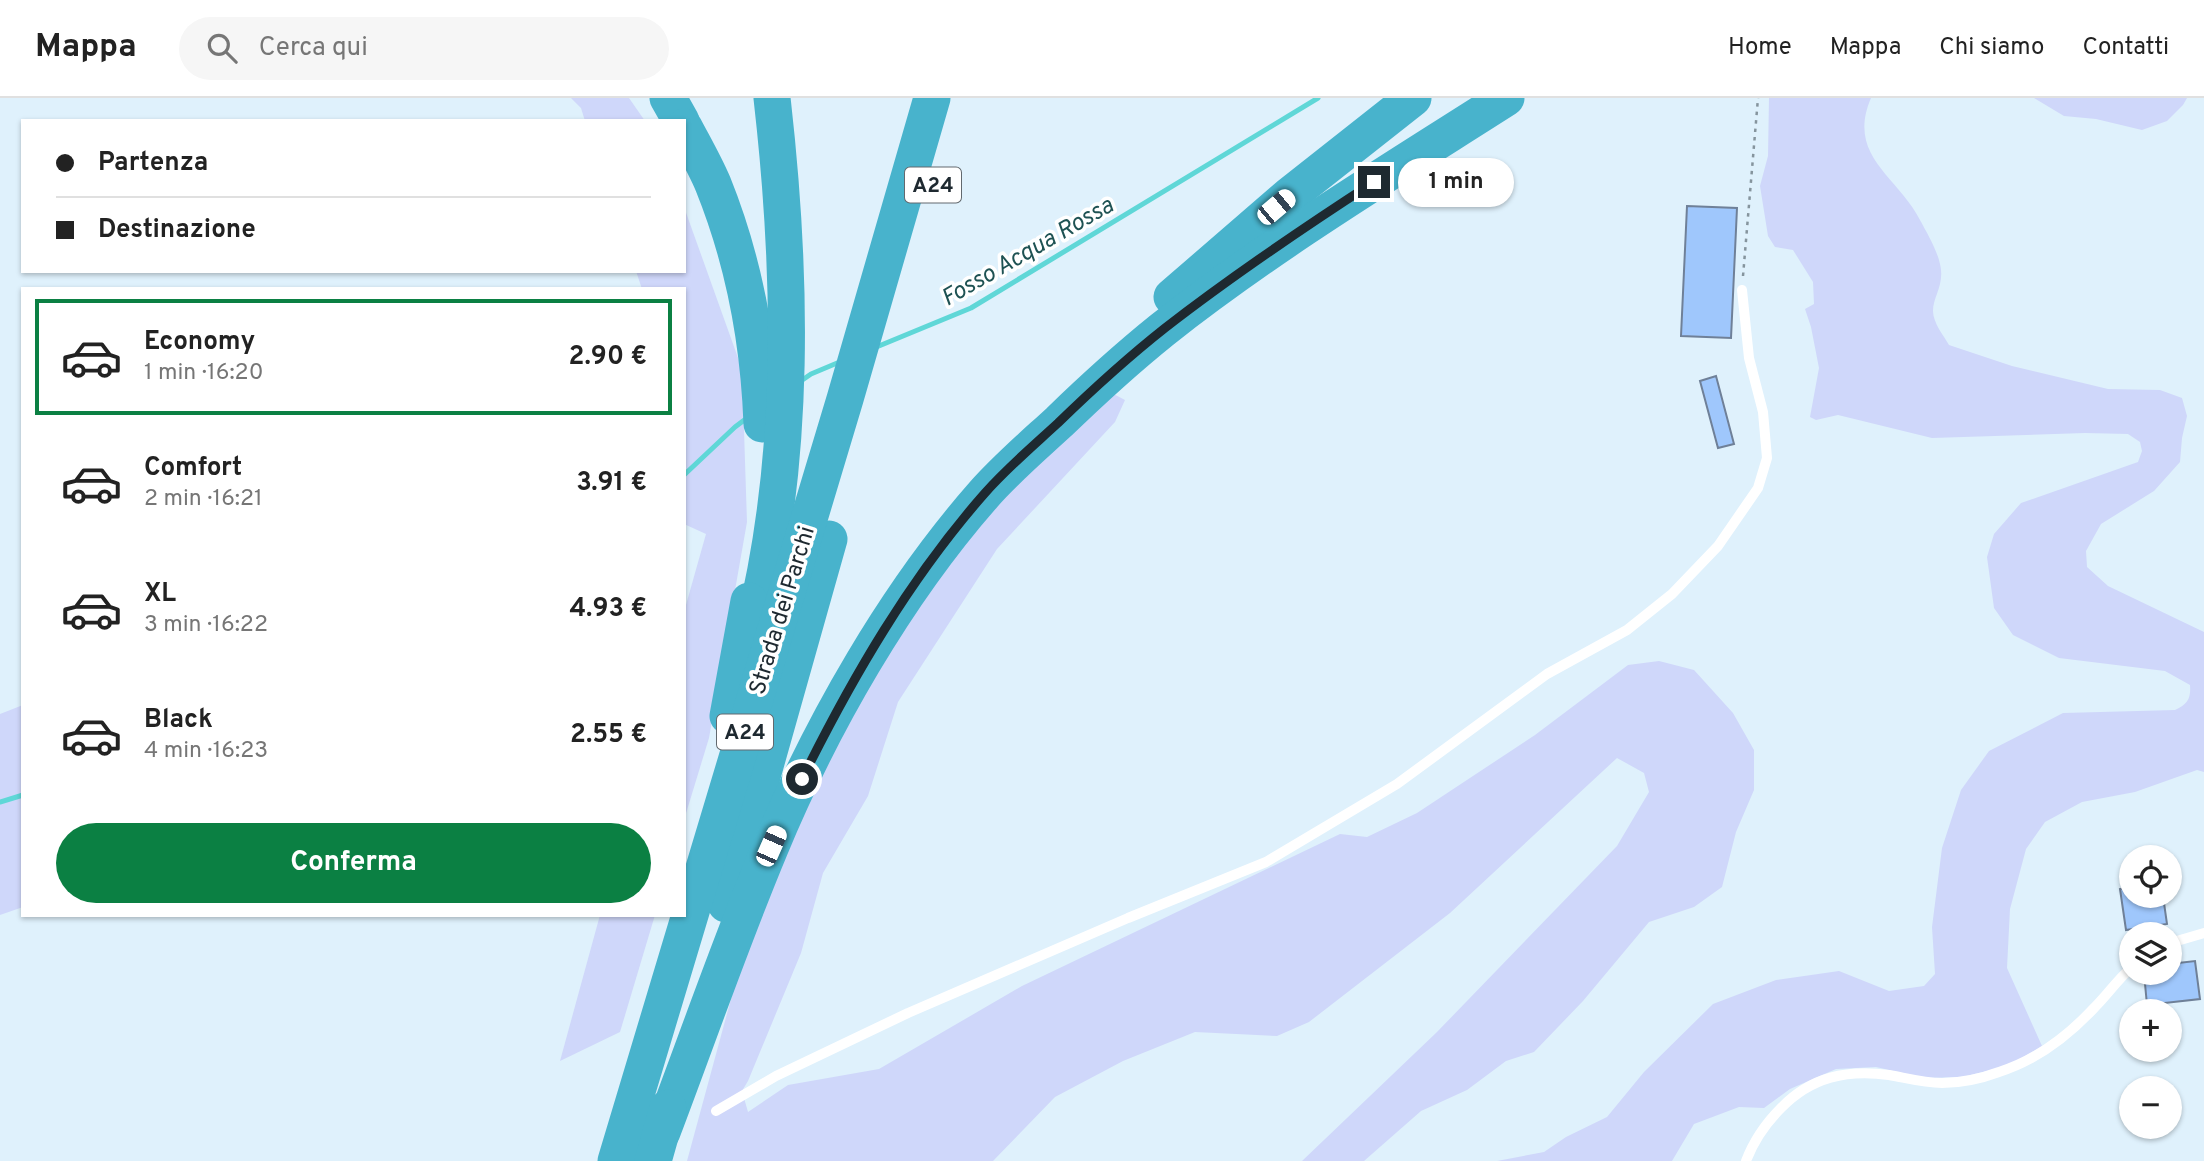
<!DOCTYPE html>
<html lang="it">
<head>
<meta charset="utf-8">
<style>
  :root { --surface:#fff; --page:#f6f6f6; --text:#222; --muted:#767676; --line:#e0e0e0; --accent:#0b8043 }
  body { margin:0; font-family:Overpass,sans-serif; background:var(--page); color:var(--text); height:100vh; display:flex; flex-direction:column; font-size:26px; white-space:nowrap }
  * { box-sizing:border-box; margin:0 }
  p { font-size:23px; color:var(--muted) }
  .icon { flex:none; width:38px; height:38px; fill:none; stroke:currentColor; stroke-width:2; stroke-linecap:round; stroke-linejoin:round }
  .map { position:relative; flex:1; overflow:hidden }
  .side { position:absolute; left:21px; top:189px; width:665px; height:630px; display:flex; flex-direction:column; background:var(--surface); border-radius:0px; box-shadow:0 2px 5px #0004 }
  .side>* { flex:none }
  .hud { position:absolute; left:21px; top:21px; width:665px; height:154px; border-radius:0px; box-shadow:0 2px 5px #0004; display:grid; align-content:center; height:154px; padding:0 35px; background:var(--surface) }
  .tools { position:absolute; left:2119px; top:747px; display:grid; gap:14px }
  .tools a { display:grid; place-items:center; width:63px; height:63px; border-radius:50%; background:var(--surface); box-shadow:0 2px 5px #0004; font-size:35px }
  .end { position:absolute; width:32px; height:32px; margin:-16px; border:9px solid #1e2930; background:#fff; box-shadow:0 0 0 4px #fff }
  .from { border-radius:50% }
  .bubble { position:absolute; height:49px; border-radius:24px; background:var(--surface); box-shadow:0 2px 5px #0004; font-size:23px; font-weight:700; line-height:49px; text-align:center }
  .car { position:absolute; width:21px; height:42px; margin:-21px -10px; border-radius:9px; box-shadow:0 0 5px 2px #0007; background:linear-gradient(#fff 24%,#345 0 40%,#fff 0 76%,#345 0 86%,#fff 0) }
  .hud b { display:flex; align-items:center; gap:24px; height:66px; font-size:26px }
  .hud b+b { border-top:2px solid var(--line) }
  .hud i { width:18px; height:18px; background:var(--text) }
  ul { padding:12px 0 0; list-style:none }
  li { display:flex; align-items:center; gap:21px; height:116px; margin:0 14px 10px; padding:0 21px; border:4px solid transparent; border-radius:0px }
  li div { flex:1 }
  li b { display:block; font-size:26px }
  li em { font-style:normal; font-weight:700 }
  li.current { border-color:var(--accent) }
  li>.icon { width:63px; height:63px; stroke-width:1.5 }
  .primary-button { display:flex; gap:14px; margin-top:auto; padding:14px 35px }
  .primary-button a { flex:1; height:80px; border-radius:42px; background:var(--accent); color:#fff; font-size:28px; font-weight:700; line-height:80px; text-align:center }
  header { display:flex; align-items:center; gap:42px; box-sizing:border-box; height:98px; padding:0 35px; background:var(--surface); border-bottom:2px solid var(--line) }
  header strong { font-size:33px }
  nav { display:flex; gap:38px; margin-inline-start:auto; font-size:24px }
  .search { width:490px; height:63px; background:var(--page); display:flex; align-items:center; gap:18px; box-sizing:border-box; padding:0 24px; border-radius:38px; color:var(--muted); font-size:26px }
  .map>svg:first-child { display:block }
  .green { fill:#cfd7fa }
  .lines { fill:none; stroke-linecap:round; stroke-linejoin:round }
  .stream { stroke:#5fd7d7; stroke-width:5 }
  .building { fill:#9fc7fc; stroke:#6f8098; stroke-width:2 }
  .path { stroke:#85949d; stroke-width:2.5; stroke-dasharray:3.5 5; stroke-linecap:butt }
  .service { stroke:#fff; stroke-width:10 }
  .motorway { stroke:#48b3cc; stroke-width:37 }
  .route { stroke:#1e2930; stroke-width:9 }
  .labels { text-anchor:middle; stroke-width:7; stroke-linejoin:round; paint-order:stroke }
  .shield { fill:#fff; stroke:#62696e; stroke-width:2 }
  .shield-label { font-size:21px; font-weight:bold; fill:#1e2930 }
  .street-label { font-size:23px; fill:#1e2930; stroke:#fff }
  .water-label { font-size:24px; font-style:italic; fill:#1e5253; stroke:#fff }
</style>
</head>
<body>
<header>
<strong>Mappa</strong>
<div class="search"><svg class="icon" aria-label="search" viewBox="0 0 24 24"><circle cx="10" cy="10" r="6"/><path d="M15 15l6 6"/></svg>Cerca qui</div>
<nav><a>Home</a><a>Mappa</a><a>Chi siamo</a><a>Contatti</a></nav>
</header>
<div class="map">
<svg width="2204" height="1063" viewBox="0 0 2204 1063">
  <rect width="100%" height="100%" fill="#dff1fc"/>
  <g class="green">
    <polygon points="571,0 629,0 645,23 585,23 581,10"/>
    <path d="M1769,0H1871C1846,58 1898,78 1920,122C1927,135 1937,152 1940,166C1945,187 1933,198 1933,213C1933,225 1944,238 1949,247L2012,268L2108,291L2160,292L2182,300L2187,318L2182,340L2180,364L2154,393L2101,426L2086,453L2087,469L2108,488L2204,534V674L2197,672L2135,694L2082,704L2045,724L2026,751L2010,811L2007,870L2042,948L2008,968L1962,979L1924,980L1876,969L1836,971L1790,991L1764,1010L1739,1009L1694,1026L1672,1063H1497L1544,1054L1566,1039L1607,1019L1644,974L1713,906L1776,882L1839,873L1889,893L1924,888L1935,876L1932,829L1942,750L1961,692L1989,653L2063,615L2175,612C2188,606 2191,600 2190,587L2165,573L2059,560L2013,537L1994,510L1987,459L1994,436L2021,405L2138,364L2142,353L2140,344L2128,336L2085,335L1932,340L1838,317L1816,322L1810,319L1819,270L1811,229L1805,211L1814,206L1813,184L1793,152L1775,149L1768,138L1760,88L1768,58Z"/>
    <polygon points="2034,0 2187,0 2183,7 2167,23 2142,32 2096,21 2064,18"/>
    <polygon points="684,109 742,271 747,424 709,640 684,722 684,514 706,436 684,426 684,191 642,191 636,173 684,173"/>
    <polygon points="1106,292 1125,302 1115,324 997,451 898,604 868,698 823,775 801,855 748,983 742,993 748,1014 788,987 879,971 1022,888 1340,736 1367,739 1417,715 1535,637 1628,567 1659,563 1694,572 1733,615 1754,652 1754,692 1736,734 1722,789 1694,809 1649,824 1583,903 1534,954 1506,963 1467,992 1421,1013 1364,1063 1302,1063 1437,934 1617,748 1649,694 1644,675 1617,660 1450,815 1309,924 1277,938 1195,934 1123,963 1055,999 993,1063 687,1063 744,853 775,776 858,603 937,480 1026,371"/>
    <polygon points="23,607 23,809 0,817 0,616"/>
    <polygon points="600,817 655,817 620,934 560,963"/>
  </g>
  <g class="lines">
    <g class="stream">
      <polyline points="874,250 971,210 1318,0"/>
      <polyline points="798,285 811,276 842,263"/>
      <polyline points="684,377 735,329 747,320"/>
      <polyline points="0,704 23,697"/>
    </g>
  </g>
  <g class="building">
    <polygon points="1687,108 1737,110 1731,240 1681,238"/>
    <polygon points="1716,278 1734,346 1718,350 1700,283"/>
    <polygon points="2132,789 2132,798 2163,798 2167,826 2126,832 2120,791"/>
    <polygon points="2195,863 2200,901 2147,907 2144,875 2170,875 2170,866"/>
  </g>
  <g class="lines">
    <polyline class="path" points="1743,178 1758,0"/>
    <g class="service">
      <polyline points="2170,845 2204,835"/>
      <polyline points="716,1013 776,978 908,915 1128,820 1266,764 1397,686 1547,576 1627,532 1672,496 1718,448 1758,390 1767,360 1763,314 1749,260 1742,192"/>
      <path d="M1746,1063C1754,1042 1766,1025 1781,1010C1811,979 1847,971 1889,977C1906,980 1924,985 1942,985C1961,985 1980,981 1999,974C2037,962 2069,937 2095,909C2108,896 2118,881 2132,869"/>
    </g>
    <g class="motorway">
      <polyline points="668,0 681,23"/>
      <path d="M684,29C694,48 705,67 713,86C744,163 759,244 762,326"/>
      <polyline points="1172,199 1290,97 1413,0"/>
      <path d="M753,531C796,359 792,175 772,0"/>
      <polyline points="728,618 749,503"/>
      <polyline points="726,806 829,441"/>
      <path d="M662,1034C698,939 731,843 770,750C821,627 896,496 984,396C1007,370 1034,347 1059,324C1092,292 1126,261 1162,232C1271,146 1390,74 1506,0"/>
      <polyline points="616,1063 845,301 932,0"/>
      <polyline points="653,1063 668,1010"/>
    </g>
  </g>
  <g class="lines">
    <path class="route" d="M802,681C852,580 910,480 985,395C1007,370 1033,348 1058,325C1092,292 1127,260 1165,230C1232,178 1303,130 1374,84"/>
  </g>
  <g class="labels">
    <g class="shield">
      <rect x="905" y="69.5" width="56" height="35" rx="5"/>
      <rect x="717" y="616.5" width="56" height="35" rx="5"/>
    </g>
    <g class="shield-label">
      <text x="933" y="94">A24</text>
      <text x="745" y="641">A24</text>
    </g>
    <g class="street-label">
      <text transform="translate(781 512) rotate(-73)" y="8">Strada dei Parchi</text>
    </g>
    <g class="water-label">
      <text transform="translate(1027 153) rotate(-30)" y="8">Fosso Acqua Rossa</text>
    </g>
  </g>
</svg>
<div class="tools">
<a><svg class="icon" aria-label="locate" viewBox="0 0 24 24"><circle cx="12" cy="12" r="6"/><path d="M12 2v4M12 18v4M2 12h4M18 12h4"/></svg></a>
<a><svg class="icon" aria-label="layers" viewBox="0 0 24 24"><path d="M12 4l9 5-9 5-9-5zM3 14l9 5 9-5"/></svg></a>
<a>+</a>
<a>−</a>
</div>
<i class="end from" style="left:802px;top:681px"></i>
<i class="end" style="left:1374px;top:84px"></i>
<div class="bubble" style="left:1398px;top:60px;width:116px">1 min</div>
<i class="car" style="left:1276px;top:109px;rotate:50deg"></i>
<i class="car" style="left:771px;top:748px;rotate:24deg"></i>
<div class="hud">
<b><i class="from"></i>Partenza</b>
<b><i></i>Destinazione</b>
</div>
<section class="side">
<ul>
<li class="current"><svg class="icon" aria-label="car" viewBox="0 0 24 24"><path d="M5 17H2v-5l4-1 3-4h7l3 4 3 1v5h-3M9 17h6M6 11h13"/><circle cx="7" cy="17" r="2"/><circle cx="17" cy="17" r="2"/></svg><div><b>Economy</b><p>1 min · 16:20</p></div><em>2.90 €</em></li>
<li><svg class="icon" aria-label="car" viewBox="0 0 24 24"><path d="M5 17H2v-5l4-1 3-4h7l3 4 3 1v5h-3M9 17h6M6 11h13"/><circle cx="7" cy="17" r="2"/><circle cx="17" cy="17" r="2"/></svg><div><b>Comfort</b><p>2 min · 16:21</p></div><em>3.91 €</em></li>
<li><svg class="icon" aria-label="car" viewBox="0 0 24 24"><path d="M5 17H2v-5l4-1 3-4h7l3 4 3 1v5h-3M9 17h6M6 11h13"/><circle cx="7" cy="17" r="2"/><circle cx="17" cy="17" r="2"/></svg><div><b>XL</b><p>3 min · 16:22</p></div><em>4.93 €</em></li>
<li><svg class="icon" aria-label="car" viewBox="0 0 24 24"><path d="M5 17H2v-5l4-1 3-4h7l3 4 3 1v5h-3M9 17h6M6 11h13"/><circle cx="7" cy="17" r="2"/><circle cx="17" cy="17" r="2"/></svg><div><b>Black</b><p>4 min · 16:23</p></div><em>2.55 €</em></li>
</ul>
<div class="primary-button"><a>Conferma</a></div>
</section>
</div>
</body>
</html>
